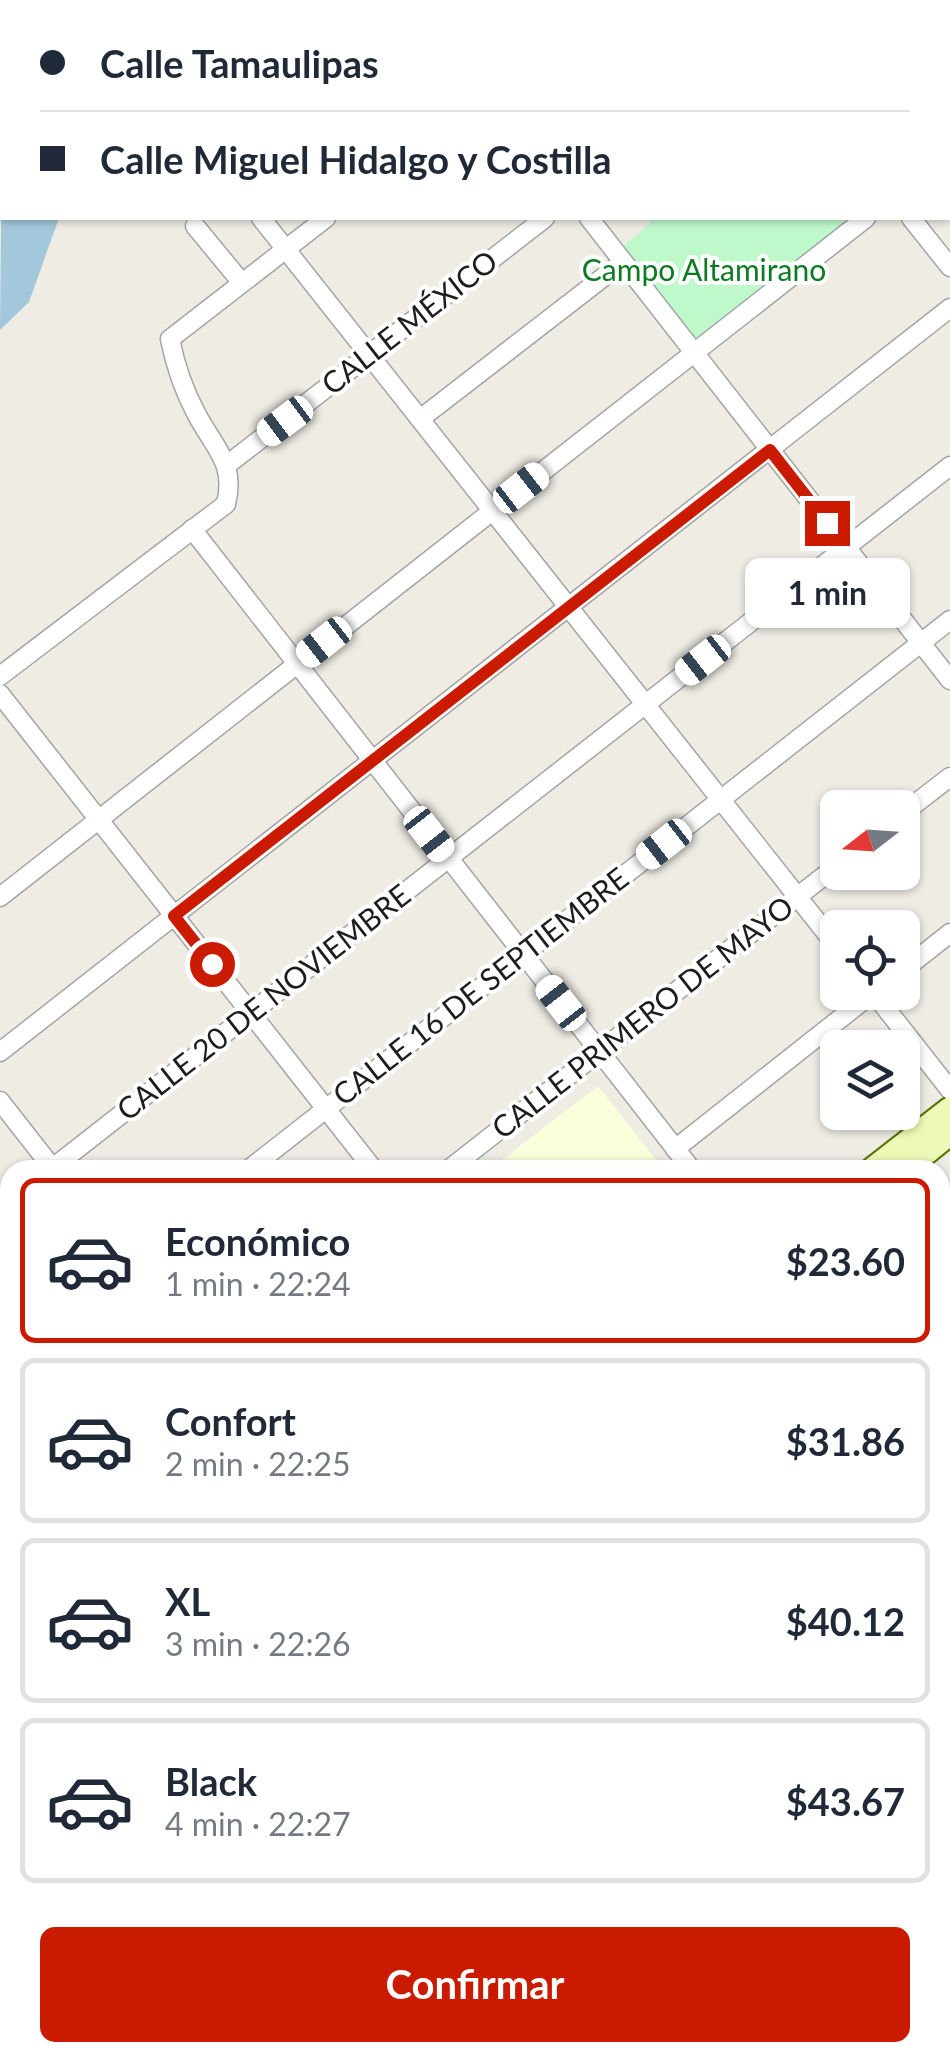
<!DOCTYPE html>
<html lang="es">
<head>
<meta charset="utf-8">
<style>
  :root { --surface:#fff; --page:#f2f2f3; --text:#1f2937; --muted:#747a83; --line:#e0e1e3; --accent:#ca1a00 }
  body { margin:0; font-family:Lato,sans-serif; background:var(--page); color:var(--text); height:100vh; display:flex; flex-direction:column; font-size:38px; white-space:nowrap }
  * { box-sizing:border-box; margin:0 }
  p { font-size:32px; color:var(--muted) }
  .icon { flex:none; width:55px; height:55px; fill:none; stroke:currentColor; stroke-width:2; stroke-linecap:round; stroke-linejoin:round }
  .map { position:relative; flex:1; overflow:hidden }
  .panel { position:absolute; left:0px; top:1160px; width:950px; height:902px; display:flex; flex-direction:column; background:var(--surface); border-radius:30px 30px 0 0; box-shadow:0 2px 8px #0004 }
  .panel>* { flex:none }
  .banner { position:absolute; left:0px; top:0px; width:950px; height:220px; box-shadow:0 2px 8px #0004; display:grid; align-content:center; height:220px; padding:0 40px; background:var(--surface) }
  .needle { width:65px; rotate:253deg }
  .tools { position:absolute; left:820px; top:790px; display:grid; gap:20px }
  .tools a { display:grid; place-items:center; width:100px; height:100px; border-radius:15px; background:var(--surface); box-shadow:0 2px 8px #0004; font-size:50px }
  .end { position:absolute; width:45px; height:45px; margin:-22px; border:12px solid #ca1a00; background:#fff; box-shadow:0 0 0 5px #fff }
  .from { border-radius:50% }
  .bubble { position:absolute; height:70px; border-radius:15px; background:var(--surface); box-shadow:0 2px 8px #0004; font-size:32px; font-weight:700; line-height:70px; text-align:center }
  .car { position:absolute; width:30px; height:60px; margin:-30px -15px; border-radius:12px; box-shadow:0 0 8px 2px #0007; background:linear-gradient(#fff 24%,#345 0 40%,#fff 0 76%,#345 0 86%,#fff 0) }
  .banner b { display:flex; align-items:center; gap:35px; height:95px; font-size:38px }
  .banner b+b { border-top:2px solid var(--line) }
  .banner i { width:25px; height:25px; background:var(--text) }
  ul { padding:18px 0 0; list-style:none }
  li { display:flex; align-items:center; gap:30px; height:165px; margin:0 20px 15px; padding:0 20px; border:5px solid var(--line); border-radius:15px }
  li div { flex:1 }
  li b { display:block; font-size:38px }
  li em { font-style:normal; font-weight:700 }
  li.active { border-color:var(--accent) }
  li>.icon { width:90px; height:90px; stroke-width:1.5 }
  .button { display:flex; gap:20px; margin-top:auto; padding:20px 40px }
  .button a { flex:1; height:115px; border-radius:15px; background:var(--accent); color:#fff; font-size:40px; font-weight:700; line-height:115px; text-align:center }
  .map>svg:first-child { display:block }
  .education { fill:#faffdb }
  .park { fill:#bff9cb }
  .water { fill:#a3c8dc }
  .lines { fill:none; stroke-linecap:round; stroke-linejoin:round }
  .street-casing { stroke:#a4a4a4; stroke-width:21 }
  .secondary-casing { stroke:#597404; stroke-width:29 }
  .street { stroke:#fff; stroke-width:18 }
  .secondary { stroke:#edf9b6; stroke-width:25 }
  .route { stroke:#ca1a00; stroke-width:12 }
  .labels { text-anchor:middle; stroke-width:8; stroke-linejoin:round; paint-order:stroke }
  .park-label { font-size:30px; fill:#0b7b23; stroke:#fff }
  .street-label { font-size:30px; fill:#1d1d1d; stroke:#fff }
</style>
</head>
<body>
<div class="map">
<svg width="950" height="2062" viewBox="0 0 950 2062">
  <rect width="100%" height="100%" fill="#eeece3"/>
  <polygon class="education" points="598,1086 664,1170 489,1170"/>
  <polygon class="park" points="649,218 857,218 696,348 618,250 650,224"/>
  <polygon class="water" points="2,136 2,218 59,218 29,302 0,330"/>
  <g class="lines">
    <defs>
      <g id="street">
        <polyline points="89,0 91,2"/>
        <polyline points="162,0 164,2"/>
        <polyline points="276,0 278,2"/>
        <polyline points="419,0 421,2"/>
        <polyline points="739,0 741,2"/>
        <polyline points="138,2 141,0"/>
        <polyline points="368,2 371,0"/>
        <polyline points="600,2 603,0"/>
        <polyline points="816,2 819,0"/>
        <polyline points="948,91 950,89"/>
        <polyline points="948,154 950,152"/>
        <polyline points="261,218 838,948"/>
        <polyline points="589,218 950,680"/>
        <polyline points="911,218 950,267"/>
        <polyline points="195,226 242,283"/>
        <polyline points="420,419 623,262"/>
        <polyline points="227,465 545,218"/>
        <polyline points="192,529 692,1170"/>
        <path d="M0,676L226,504C236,463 215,449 197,415C185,393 175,364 170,339L326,218"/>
        <polyline points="0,694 374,1170"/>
        <polyline points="902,814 950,777"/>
        <polyline points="0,897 866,218"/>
        <polyline points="902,971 950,933"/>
        <polyline points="873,992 950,1090"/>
        <polyline points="0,1052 950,308"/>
        <polyline points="0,1101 54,1170"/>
        <polyline points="675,1149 874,992"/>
        <polyline points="50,1170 950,466"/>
        <polyline points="248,1170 950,620"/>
        <polyline points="448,1170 838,865"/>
        <polyline points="0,1210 10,1202"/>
        <polyline points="940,1308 950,1300"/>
        <polyline points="0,1364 10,1357"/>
        <polyline points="940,1464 950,1456"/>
        <polyline points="940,1487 950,1500"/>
        <polyline points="0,1516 10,1528"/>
        <polyline points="940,1626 950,1618"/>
        <polyline points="0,1677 10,1669"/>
        <polyline points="940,1781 950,1773"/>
        <polyline points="940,1892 950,1904"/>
        <polyline points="0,1919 10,1932"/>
        <polyline points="940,2013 950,1993"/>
        <polyline points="0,2027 10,2019"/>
        <polyline points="104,2052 112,2062"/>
        <polyline points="421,2052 428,2062"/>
        <polyline points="744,2052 751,2062"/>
        <polyline points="178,2062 191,2052"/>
        <polyline points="591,2062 603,2052"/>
        <polyline points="785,2062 795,2052"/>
        <polyline points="904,2062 912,2052"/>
      </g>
      <g id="secondary">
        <polyline points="873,1170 950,1110"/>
        <polyline points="903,1170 950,1132"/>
        <polyline points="0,1847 10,1839"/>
        <polyline points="0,1884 10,1876"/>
      </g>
    </defs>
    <use href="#street" class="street-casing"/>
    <use href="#secondary" class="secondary-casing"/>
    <use href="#street" class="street"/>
    <use href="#secondary" class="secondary"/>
  </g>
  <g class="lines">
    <polyline class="route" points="212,964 174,916 770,450 827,523"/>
  </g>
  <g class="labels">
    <g class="park-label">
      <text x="704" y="281">Campo Altamirano</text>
    </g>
    <g class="street-label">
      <text transform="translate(410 323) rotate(-38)" y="10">CALLE MÉXICO</text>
      <text transform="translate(481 987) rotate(-38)" y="10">CALLE 16 DE SEPTIEMBRE</text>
      <text transform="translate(264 1003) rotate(-38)" y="10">CALLE 20 DE NOVIEMBRE</text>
      <text transform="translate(643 1018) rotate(-38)" y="10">CALLE PRIMERO DE MAYO</text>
    </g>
  </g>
</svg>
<div class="tools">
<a><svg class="needle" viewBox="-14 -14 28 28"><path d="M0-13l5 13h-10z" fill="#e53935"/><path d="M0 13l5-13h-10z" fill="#747a83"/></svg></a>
<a><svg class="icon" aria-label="locate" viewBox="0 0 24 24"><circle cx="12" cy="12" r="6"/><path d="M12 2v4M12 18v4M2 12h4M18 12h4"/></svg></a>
<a><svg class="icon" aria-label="layers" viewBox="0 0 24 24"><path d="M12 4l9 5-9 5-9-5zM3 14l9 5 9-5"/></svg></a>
</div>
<i class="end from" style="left:212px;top:964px"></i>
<i class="end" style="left:827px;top:523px"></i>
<div class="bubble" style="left:745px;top:558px;width:165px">1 min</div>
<i class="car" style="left:285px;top:421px;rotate:233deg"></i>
<i class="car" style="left:521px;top:488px;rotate:52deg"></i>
<i class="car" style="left:324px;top:642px;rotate:232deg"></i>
<i class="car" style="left:703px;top:660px;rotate:232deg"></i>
<i class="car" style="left:429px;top:834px;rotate:142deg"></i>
<i class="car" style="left:664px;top:844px;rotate:232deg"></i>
<i class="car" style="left:561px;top:1003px;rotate:322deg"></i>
<div class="banner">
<b><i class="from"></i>Calle Tamaulipas</b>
<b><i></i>Calle Miguel Hidalgo y Costilla</b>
</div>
<section class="panel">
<ul>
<li class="active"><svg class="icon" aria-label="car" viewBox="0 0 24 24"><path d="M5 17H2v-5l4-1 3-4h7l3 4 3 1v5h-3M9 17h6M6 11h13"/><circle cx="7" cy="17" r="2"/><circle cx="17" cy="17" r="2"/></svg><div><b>Económico</b><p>1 min · 22:24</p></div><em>$23.60</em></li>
<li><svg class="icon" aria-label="car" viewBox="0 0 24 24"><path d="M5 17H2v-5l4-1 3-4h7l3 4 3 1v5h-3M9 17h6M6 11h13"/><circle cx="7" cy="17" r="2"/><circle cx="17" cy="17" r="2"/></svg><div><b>Confort</b><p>2 min · 22:25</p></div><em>$31.86</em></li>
<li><svg class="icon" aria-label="car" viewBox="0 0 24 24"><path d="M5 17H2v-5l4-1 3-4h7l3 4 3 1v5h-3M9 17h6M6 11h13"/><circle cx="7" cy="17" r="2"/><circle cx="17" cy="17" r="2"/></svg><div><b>XL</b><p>3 min · 22:26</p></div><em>$40.12</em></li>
<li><svg class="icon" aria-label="car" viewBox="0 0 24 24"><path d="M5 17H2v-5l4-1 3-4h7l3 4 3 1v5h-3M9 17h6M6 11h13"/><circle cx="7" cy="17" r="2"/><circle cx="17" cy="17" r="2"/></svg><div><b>Black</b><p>4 min · 22:27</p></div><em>$43.67</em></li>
</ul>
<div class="button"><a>Confirmar</a></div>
</section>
</div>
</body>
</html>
